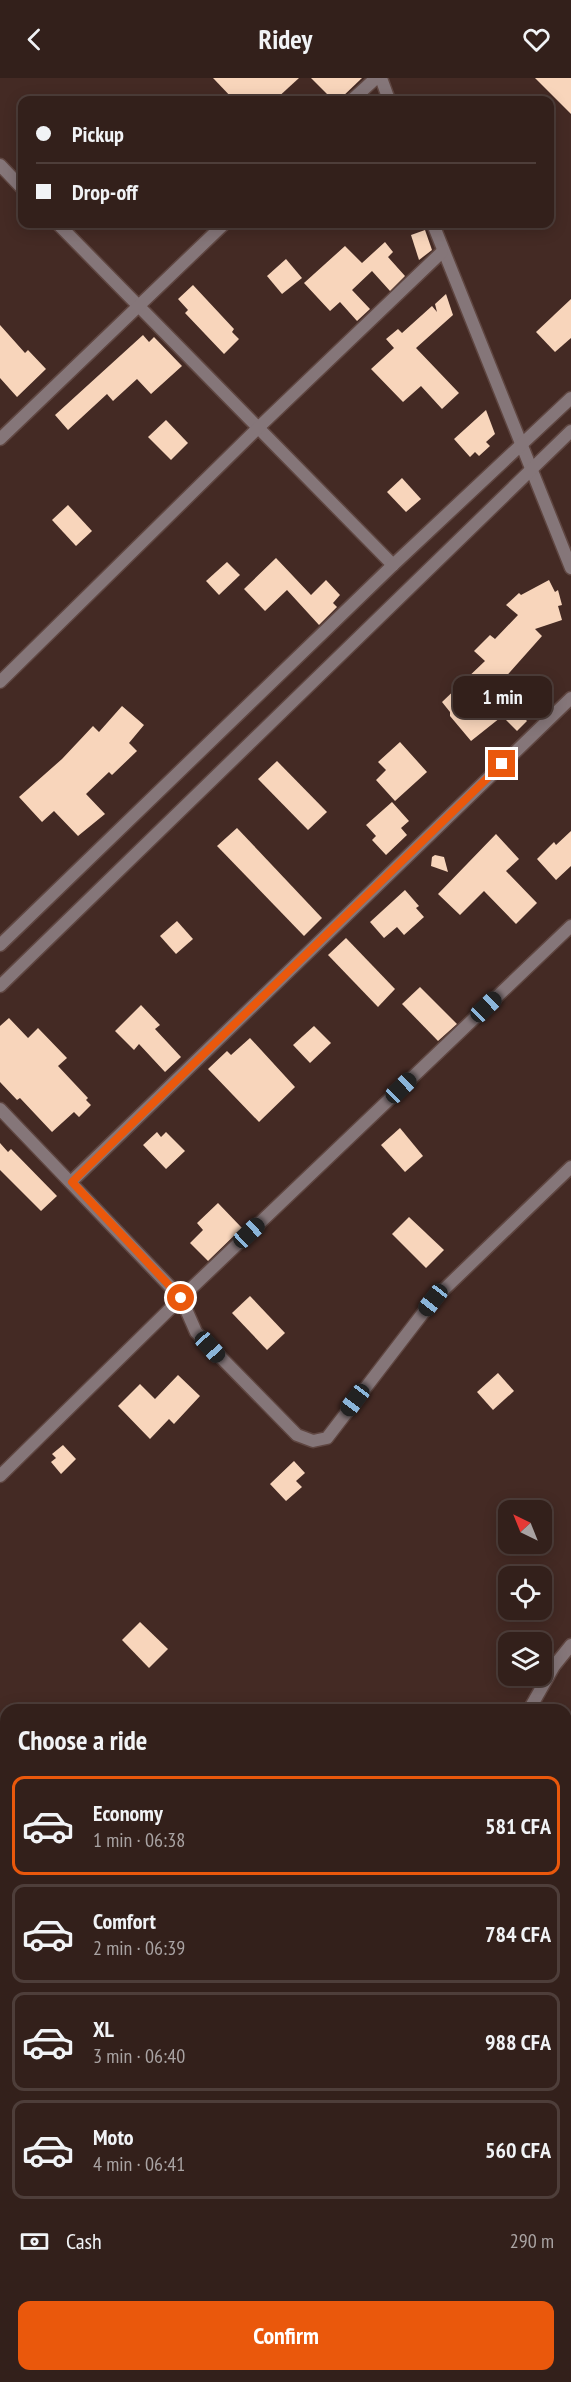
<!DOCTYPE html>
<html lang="en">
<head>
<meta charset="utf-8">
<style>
  :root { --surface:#33201b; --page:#3b2824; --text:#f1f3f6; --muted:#a9a3a3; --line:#4e3e3a; --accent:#ea580c }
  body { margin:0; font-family:"PT Sans Narrow",sans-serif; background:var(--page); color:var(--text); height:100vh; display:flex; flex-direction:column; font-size:22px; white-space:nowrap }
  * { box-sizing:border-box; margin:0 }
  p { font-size:20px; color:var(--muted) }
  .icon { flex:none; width:33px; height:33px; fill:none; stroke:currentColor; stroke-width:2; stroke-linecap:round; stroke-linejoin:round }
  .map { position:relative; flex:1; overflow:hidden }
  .sheet { position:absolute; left:0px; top:1626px; width:572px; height:678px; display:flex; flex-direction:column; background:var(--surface); border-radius:18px 18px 0 0; box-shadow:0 3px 15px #0003,0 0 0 2px var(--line) }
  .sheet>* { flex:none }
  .guide { position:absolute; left:18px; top:18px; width:536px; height:132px; border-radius:12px; box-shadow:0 3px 15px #0003,0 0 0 2px var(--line); display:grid; align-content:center; height:132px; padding:0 18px; background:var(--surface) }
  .needle { width:39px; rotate:317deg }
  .fabs { position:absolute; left:498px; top:1422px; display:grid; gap:12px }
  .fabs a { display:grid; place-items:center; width:54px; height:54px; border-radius:12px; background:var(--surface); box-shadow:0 3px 15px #0003,0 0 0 2px var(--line); font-size:30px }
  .end { position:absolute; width:27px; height:27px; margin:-14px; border:8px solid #ea580c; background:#fff; box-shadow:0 0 0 3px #fff }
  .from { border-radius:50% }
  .bubble { position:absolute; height:42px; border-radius:12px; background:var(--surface); box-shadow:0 3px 15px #0003,0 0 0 2px var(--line); font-size:20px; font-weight:600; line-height:42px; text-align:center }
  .car { position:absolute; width:18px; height:36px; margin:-18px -9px; border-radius:8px; box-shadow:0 0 4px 2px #0007; background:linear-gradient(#222 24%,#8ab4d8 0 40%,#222 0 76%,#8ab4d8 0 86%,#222 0) }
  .guide b { display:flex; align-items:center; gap:21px; height:57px; font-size:22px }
  .guide b+b { border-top:2px solid var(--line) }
  .guide i { width:15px; height:15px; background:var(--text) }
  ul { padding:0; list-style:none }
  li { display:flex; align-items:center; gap:18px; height:99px; margin:0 12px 9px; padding:0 6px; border:3px solid var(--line); border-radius:12px }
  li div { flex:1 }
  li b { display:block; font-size:22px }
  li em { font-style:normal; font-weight:600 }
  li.on { border-color:var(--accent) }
  li>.icon { width:54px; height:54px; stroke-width:1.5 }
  h2 { padding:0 18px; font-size:27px; line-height:72px }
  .pay { display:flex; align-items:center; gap:15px; height:66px; padding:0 18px; font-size:22px }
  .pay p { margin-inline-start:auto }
  .cta { display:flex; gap:12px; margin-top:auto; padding:12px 18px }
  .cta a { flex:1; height:69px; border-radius:12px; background:var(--accent); color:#fff; font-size:24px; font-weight:600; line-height:69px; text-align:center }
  header { display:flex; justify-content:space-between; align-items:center; height:78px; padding:0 18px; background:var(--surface); font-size:27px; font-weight:600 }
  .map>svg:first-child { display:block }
  .building { fill:#f8d5bb }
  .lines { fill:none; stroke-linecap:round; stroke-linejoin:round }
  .street-casing { stroke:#5f4641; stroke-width:15 }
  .street { stroke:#857679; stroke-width:12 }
  .route { stroke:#ea580c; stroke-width:8 }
</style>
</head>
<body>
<header><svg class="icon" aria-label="back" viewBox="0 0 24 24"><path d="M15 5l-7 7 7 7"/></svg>Ridey<svg class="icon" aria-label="heart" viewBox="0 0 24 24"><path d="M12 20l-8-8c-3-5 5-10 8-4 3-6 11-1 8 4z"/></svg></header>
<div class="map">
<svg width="571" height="2304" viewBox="0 0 571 2304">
  <rect width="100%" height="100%" fill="#442a24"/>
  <g class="building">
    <polygon points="213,0 299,0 275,22 234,22"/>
    <polygon points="311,0 362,0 339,22 333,22"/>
    <polygon points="535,0 571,0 571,36"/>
    <polygon points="425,152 432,172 419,182 411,157"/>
    <polygon points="385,164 393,174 388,179 405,198 390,213 372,193 352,212 370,231 357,243 340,224 330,233 304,205 345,168 362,185"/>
    <polygon points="286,181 302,200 282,216 267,198"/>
    <polygon points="193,207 234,251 232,254 239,261 224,276 185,235 188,232 178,221"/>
    <polygon points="446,216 453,237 416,270 459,315 442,331 421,308 403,324 371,291 394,270 386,261 398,251 402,255 432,228 437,234 435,226"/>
    <polygon points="571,221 571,260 555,274 536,254"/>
    <polygon points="0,247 25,275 28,272 46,291 17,319 0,300"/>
    <polygon points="143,257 149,264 154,259 182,288 151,316 137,301 113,323 107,316 68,352 55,337"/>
    <polygon points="486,332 495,356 486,364 490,368 479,378 475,374 470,379 454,361"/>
    <polygon points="166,342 188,365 171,382 148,359"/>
    <polygon points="402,400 421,421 406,434 387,414"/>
    <polygon points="68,427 92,453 76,468 52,442"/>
    <polygon points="276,480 311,517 326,502 340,517 333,525 337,529 319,547 287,512 265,533 244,511"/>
    <polygon points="227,484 240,497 219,517 206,503"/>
    <polygon points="549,502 555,514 558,512 562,527 558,528 562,542 535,551 542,558 493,613 510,632 471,663 450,638 450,634 442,624 485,583 474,573 490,557 495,561 518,537 506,527 519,515 521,517"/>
    <polygon points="122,628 144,647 129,665 137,673 112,697 109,694 86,716 105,736 78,758 54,733 42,744 19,719 62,681 93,648 99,654"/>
    <polygon points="515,631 527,643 517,653 505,641"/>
    <polygon points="400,664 427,694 395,723 376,702 386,692 378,684"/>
    <polygon points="277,683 327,734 308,752 258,701"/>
    <polygon points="392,724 409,743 401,750 407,757 386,777 372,762 376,758 366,747"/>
    <polygon points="237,750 322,840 304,858 217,768"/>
    <polygon points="571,753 571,788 556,802 537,781 554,764 556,767"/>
    <polygon points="496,756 519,781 506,793 537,825 516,846 484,813 460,837 438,816"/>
    <polygon points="435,777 444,779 448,794 431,788 432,779"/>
    <polygon points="405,812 419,828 416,830 424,839 404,857 397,849 384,860 370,844"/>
    <polygon points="177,843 193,861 176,876 160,858"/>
    <polygon points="346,860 395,911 378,929 328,877"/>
    <polygon points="420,909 457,946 438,963 402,926"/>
    <polygon points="141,927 160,947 155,951 181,979 165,994 139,966 134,972 115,953"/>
    <polygon points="9,940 28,960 38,950 67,980 58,988 88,1020 86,1022 91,1027 79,1039 74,1034 52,1054 20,1020 17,1022 0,1004 0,948"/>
    <polygon points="314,948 331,965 310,985 293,967"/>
    <polygon points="250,960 295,1009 259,1044 208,991 227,973 231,977"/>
    <polygon points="400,1050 423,1078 405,1094 381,1067"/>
    <polygon points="157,1054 161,1059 166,1054 185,1073 166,1091 143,1067"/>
    <polygon points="0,1065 8,1074 11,1071 57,1118 41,1133 0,1092"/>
    <polygon points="218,1125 242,1150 208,1183 190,1165 203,1152 197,1145"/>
    <polygon points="409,1139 444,1172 426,1190 392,1156"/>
    <polygon points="250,1218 285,1255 267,1272 232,1235"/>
    <polygon points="498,1295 514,1313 493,1332 477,1314"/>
    <polygon points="178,1297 200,1318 174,1346 169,1341 150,1361 118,1328 140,1306 155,1321"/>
    <polygon points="63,1367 76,1381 61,1396 51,1384 56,1380 52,1376"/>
    <polygon points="294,1383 305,1395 296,1403 302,1409 286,1423 270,1406"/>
    <polygon points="140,1544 168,1571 149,1590 122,1562"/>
  </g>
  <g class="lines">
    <defs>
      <g id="street">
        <polyline points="381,0 389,22"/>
        <polyline points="352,22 376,0"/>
        <polyline points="0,87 22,110"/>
        <polyline points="58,146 393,487"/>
        <polyline points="433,146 571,490"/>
        <polyline points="0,361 224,146"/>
        <polyline points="0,604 259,349 442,174"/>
        <polyline points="0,867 393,487 571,320"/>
        <polyline points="0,908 571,353"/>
        <polyline points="0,1031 181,1220 196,1254 297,1357 313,1363 327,1360 433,1222 571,1089"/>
        <polyline points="72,1103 571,620"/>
        <polyline points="0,1398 181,1220 571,848"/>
        <polyline points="529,1632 554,1588 571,1567"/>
      </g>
    </defs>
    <use href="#street" class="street-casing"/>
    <use href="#street" class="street"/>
  </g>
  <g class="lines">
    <polyline class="route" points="181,1220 72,1104 502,686"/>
  </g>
</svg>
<div class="fabs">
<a><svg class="needle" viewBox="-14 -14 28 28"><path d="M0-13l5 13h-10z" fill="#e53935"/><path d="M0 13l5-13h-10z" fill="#a9a3a3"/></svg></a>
<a><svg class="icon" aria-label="locate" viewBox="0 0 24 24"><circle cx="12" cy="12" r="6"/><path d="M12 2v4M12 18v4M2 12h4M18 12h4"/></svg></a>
<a><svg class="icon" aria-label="layers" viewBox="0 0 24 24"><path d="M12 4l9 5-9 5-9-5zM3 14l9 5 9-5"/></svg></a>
</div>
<i class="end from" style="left:181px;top:1220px"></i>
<i class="end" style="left:502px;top:686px"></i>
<div class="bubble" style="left:453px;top:598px;width:99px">1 min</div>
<i class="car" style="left:486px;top:929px;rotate:46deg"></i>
<i class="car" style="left:401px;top:1010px;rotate:46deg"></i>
<i class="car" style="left:249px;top:1155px;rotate:47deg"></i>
<i class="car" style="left:433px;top:1222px;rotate:218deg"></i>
<i class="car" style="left:210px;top:1269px;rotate:138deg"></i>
<i class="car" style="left:355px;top:1322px;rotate:217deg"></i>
<div class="guide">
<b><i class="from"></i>Pickup</b>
<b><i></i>Drop-off</b>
</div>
<section class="sheet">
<h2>Choose a ride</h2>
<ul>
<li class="on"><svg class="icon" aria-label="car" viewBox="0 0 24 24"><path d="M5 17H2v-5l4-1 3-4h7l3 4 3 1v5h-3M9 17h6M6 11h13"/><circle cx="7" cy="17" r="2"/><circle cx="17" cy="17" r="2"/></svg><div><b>Economy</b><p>1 min · 06:38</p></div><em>581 CFA</em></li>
<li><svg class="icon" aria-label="car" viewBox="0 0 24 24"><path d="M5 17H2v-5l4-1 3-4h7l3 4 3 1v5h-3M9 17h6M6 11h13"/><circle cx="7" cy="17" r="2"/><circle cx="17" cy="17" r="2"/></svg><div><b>Comfort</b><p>2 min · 06:39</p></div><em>784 CFA</em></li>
<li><svg class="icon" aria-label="car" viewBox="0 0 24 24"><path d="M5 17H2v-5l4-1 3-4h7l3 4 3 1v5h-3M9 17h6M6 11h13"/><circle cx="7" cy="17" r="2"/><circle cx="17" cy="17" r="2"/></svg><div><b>XL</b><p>3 min · 06:40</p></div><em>988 CFA</em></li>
<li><svg class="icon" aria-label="car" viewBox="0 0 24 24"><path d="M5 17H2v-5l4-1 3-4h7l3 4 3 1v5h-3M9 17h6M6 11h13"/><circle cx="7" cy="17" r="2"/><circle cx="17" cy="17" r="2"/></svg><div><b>Moto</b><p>4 min · 06:41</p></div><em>560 CFA</em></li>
</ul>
<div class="pay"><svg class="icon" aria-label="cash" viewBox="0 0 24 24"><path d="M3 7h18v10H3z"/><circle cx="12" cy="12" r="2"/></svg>Cash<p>290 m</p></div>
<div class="cta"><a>Confirm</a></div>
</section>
</div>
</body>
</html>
